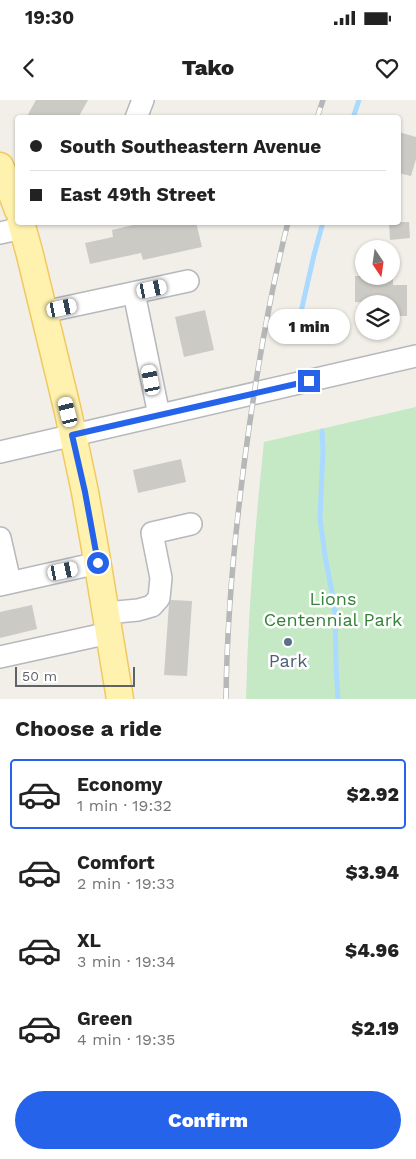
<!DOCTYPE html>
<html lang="en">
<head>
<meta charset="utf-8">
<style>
  :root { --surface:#fff; --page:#f6f6f6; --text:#222; --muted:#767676; --line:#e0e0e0; --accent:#2563eb }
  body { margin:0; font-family:"Work Sans",sans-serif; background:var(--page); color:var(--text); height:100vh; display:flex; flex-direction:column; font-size:19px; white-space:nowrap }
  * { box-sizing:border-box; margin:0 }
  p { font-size:16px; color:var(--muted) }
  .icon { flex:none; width:28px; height:28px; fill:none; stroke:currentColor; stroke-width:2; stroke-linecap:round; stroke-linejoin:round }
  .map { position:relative; height:599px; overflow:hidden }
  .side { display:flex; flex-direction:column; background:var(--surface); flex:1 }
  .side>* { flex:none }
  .banner { position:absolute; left:15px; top:15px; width:386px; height:110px; border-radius:5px; box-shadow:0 1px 4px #0004; display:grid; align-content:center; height:110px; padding:0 15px; background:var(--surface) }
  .needle { width:32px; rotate:167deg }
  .fabs { position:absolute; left:355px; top:140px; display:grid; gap:10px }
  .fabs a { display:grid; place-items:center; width:45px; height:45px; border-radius:50%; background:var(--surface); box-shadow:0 1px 4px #0004; font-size:25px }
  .scale { position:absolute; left:15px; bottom:12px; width:120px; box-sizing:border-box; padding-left:5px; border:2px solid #5f6368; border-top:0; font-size:14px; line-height:18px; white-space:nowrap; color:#5f6368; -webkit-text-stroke:4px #fff; paint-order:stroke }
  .end { position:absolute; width:22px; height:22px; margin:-11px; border:6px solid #2563eb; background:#fff; box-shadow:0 0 0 2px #fff }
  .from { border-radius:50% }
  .bubble { position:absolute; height:35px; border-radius:18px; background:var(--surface); box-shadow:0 1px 4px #0004; font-size:16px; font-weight:800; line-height:35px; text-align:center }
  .car { position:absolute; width:15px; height:30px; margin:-15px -8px; border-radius:6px; box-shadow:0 0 4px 1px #0007; background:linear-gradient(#fff 24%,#345 0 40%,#fff 0 76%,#345 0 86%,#fff 0) }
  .banner b { display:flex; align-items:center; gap:18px; height:48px; font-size:19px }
  .banner b+b { border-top:1px solid var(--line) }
  .banner i { width:12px; height:12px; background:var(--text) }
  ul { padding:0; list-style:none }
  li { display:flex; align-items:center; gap:15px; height:70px; margin:0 10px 8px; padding:0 5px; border:2px solid transparent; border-radius:5px }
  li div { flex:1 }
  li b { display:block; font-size:19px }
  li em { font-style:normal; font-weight:800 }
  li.selected { border-color:var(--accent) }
  li>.icon { width:45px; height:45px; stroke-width:1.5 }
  h2 { padding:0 15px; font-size:22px; line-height:60px }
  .button { display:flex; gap:10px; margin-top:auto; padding:10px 15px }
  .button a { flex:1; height:58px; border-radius:30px; background:var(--accent); color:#fff; font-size:20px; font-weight:800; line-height:58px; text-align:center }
  .status { display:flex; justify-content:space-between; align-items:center; height:35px; padding:0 25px; background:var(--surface); direction:ltr }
  .status svg { height:14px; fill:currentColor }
  header { display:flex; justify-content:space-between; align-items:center; height:65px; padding:0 15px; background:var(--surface); font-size:22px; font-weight:800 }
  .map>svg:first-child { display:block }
  .green { fill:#c5e8c5 }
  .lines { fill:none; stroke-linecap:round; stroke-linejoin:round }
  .stream { stroke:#aadaff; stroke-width:5 }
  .building { fill:#cccac5 }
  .minor-casing { stroke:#b5b8bc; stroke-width:24 }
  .major-casing { stroke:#f2c960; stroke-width:29 }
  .minor { stroke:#fff; stroke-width:21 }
  .major { stroke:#fff2af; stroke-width:26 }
  .rail-casing { stroke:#b6b7b8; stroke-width:5.5 }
  .rail { stroke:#fff; stroke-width:4; stroke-dasharray:11; stroke-linecap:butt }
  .route { stroke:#2563eb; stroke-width:6 }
  .service-dot { fill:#5c6f8a; stroke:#fff; stroke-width:2 }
  .labels { text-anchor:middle; stroke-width:5; stroke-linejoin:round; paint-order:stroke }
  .park-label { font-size:18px; fill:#348238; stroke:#fff }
  .service-label { font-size:18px; fill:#4e5e75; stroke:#fff }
</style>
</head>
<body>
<div class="status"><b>19:30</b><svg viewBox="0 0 49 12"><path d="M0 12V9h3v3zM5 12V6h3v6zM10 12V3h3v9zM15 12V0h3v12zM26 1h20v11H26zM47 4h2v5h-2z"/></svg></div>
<header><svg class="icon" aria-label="back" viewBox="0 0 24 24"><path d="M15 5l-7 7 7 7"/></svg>Tako<svg class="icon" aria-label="heart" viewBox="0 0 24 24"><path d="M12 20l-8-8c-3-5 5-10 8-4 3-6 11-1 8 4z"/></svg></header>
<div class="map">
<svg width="416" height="599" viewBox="0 0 416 599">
  <rect width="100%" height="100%" fill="#f1efe8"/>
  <path class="green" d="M416,307V599H246C248,513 255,427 264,342Z"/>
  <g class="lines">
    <g class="stream">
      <polyline points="353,18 359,0"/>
      <polyline points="299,235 300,216 314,155 323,122"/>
      <polyline points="322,331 323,350 320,418 325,456 333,498 335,514 336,566 338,599"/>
    </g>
  </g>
  <g class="building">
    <polygon points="36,0 88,0 78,18 26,18"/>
    <polygon points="399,32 416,37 416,59 411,76 399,73"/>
    <polygon points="146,122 196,122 202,147 143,160 141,153 90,164 85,143 113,137 112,130"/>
    <polygon points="389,122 409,122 410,138 390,140"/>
    <polygon points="355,176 393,176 393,185 407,185 407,216 391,216 391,204 355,202"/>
    <polygon points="205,210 214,250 184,257 175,217"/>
    <polygon points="181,359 186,382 138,393 133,370"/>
    <polygon points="171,500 192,501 187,576 164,575 169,504"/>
    <polygon points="32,505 37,529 0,538 0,512"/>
  </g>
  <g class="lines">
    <defs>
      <g id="minor">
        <polyline points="136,18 143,0"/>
        <polyline points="0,133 22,128"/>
        <polyline points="134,193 159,315"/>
        <polyline points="44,212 188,181"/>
        <polyline points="0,352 416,256"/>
        <polyline points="0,438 10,482"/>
        <polyline points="0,485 98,463"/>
        <polyline points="106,513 138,510 152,506 159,498 161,478 152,433 191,424"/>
        <polyline points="0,557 109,533"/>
      </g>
      <g id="major">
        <polyline points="0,66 10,89 18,110"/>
        <polyline points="21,122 30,155 68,312 85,392 96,454 120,599"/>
      </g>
    </defs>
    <use href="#minor" class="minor-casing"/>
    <use href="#major" class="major-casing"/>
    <use href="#minor" class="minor"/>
    <use href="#major" class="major"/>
    <defs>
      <g id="rail">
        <polyline points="317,18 323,0"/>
        <path d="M226,599C227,499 238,400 253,301C262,241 273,182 288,122"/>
      </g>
    </defs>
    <use href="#rail" class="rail-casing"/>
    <use href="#rail" class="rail"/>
  </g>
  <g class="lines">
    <polyline class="route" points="98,463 85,392 72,335 309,281"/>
  </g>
  <circle class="service-dot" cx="288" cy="542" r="5"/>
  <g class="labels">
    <g class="park-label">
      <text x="333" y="505">Lions<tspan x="333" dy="21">Centennial Park</tspan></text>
    </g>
    <g class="service-label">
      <text x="288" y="567">Park</text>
    </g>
  </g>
</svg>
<div class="fabs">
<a><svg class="needle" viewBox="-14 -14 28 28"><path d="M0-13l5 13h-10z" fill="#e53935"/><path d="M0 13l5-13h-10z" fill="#767676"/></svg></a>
<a><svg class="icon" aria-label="layers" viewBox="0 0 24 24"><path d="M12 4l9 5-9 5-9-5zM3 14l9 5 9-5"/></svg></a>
</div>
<div class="scale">50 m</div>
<i class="end from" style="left:98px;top:463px"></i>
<i class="end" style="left:309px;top:281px"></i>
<div class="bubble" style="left:268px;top:209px;width:82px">1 min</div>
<i class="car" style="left:152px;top:189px;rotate:78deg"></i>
<i class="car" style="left:62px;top:208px;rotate:78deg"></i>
<i class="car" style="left:151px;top:280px;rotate:349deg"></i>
<i class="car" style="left:68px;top:312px;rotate:346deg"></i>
<i class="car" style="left:63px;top:471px;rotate:78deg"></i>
<div class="banner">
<b><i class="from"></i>South Southeastern Avenue</b>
<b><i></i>East 49th Street</b>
</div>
</div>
<section class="side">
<h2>Choose a ride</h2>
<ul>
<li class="selected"><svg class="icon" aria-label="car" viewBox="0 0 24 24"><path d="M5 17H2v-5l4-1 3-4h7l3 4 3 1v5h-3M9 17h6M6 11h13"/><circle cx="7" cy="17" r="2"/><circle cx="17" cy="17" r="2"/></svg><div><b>Economy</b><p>1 min · 19:32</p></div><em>$2.92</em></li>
<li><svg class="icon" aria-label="car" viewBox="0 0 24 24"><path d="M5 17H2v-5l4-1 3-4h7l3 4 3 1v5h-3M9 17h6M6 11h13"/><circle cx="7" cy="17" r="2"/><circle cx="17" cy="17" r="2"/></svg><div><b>Comfort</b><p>2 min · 19:33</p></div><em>$3.94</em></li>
<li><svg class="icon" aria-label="car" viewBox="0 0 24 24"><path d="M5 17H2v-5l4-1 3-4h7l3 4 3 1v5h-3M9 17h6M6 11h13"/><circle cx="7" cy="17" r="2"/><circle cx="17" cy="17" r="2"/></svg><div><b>XL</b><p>3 min · 19:34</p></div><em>$4.96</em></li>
<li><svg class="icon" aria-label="car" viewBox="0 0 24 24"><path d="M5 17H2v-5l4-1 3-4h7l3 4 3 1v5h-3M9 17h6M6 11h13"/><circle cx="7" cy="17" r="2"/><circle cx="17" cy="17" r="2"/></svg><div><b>Green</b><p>4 min · 19:35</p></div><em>$2.19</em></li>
</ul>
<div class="button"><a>Confirm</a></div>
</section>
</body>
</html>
